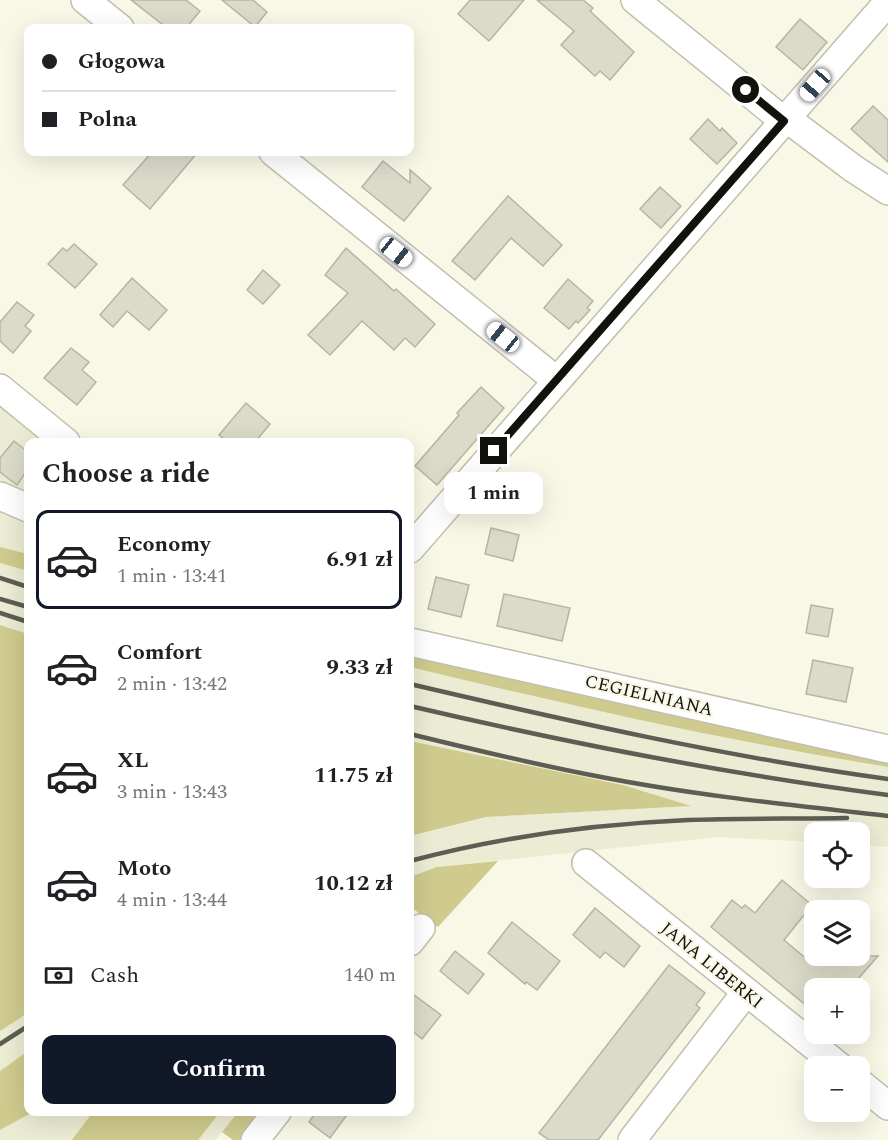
<!DOCTYPE html>
<html lang="en">
<head>
<meta charset="utf-8">
<style>
  :root { --surface:#fff; --page:#f6f6f6; --text:#202124; --muted:#757577; --line:#e0e0e0; --accent:#111827 }
  body { margin:0; font-family:Spectral,serif; background:var(--page); color:var(--text); height:100vh; display:flex; flex-direction:column; font-size:22px; white-space:nowrap }
  * { box-sizing:border-box; margin:0 }
  p { font-size:20px; color:var(--muted) }
  .icon { flex:none; width:33px; height:33px; fill:none; stroke:currentColor; stroke-width:2; stroke-linecap:round; stroke-linejoin:round }
  .map { position:relative; flex:1; overflow:hidden }
  .sheet { position:absolute; left:24px; top:438px; width:390px; height:678px; display:flex; flex-direction:column; background:var(--surface); border-radius:12px; box-shadow:0 6px 24px #0002 }
  .sheet>* { flex:none }
  .top-card { position:absolute; left:24px; top:24px; width:390px; height:132px; border-radius:12px; box-shadow:0 6px 24px #0002; display:grid; align-content:center; height:132px; padding:0 18px; background:var(--surface) }
  .tools { position:absolute; left:804px; top:822px; display:grid; gap:12px }
  .tools a { display:grid; place-items:center; width:66px; height:66px; border-radius:12px; background:var(--surface); box-shadow:0 6px 24px #0002; font-size:30px }
  .end { position:absolute; width:27px; height:27px; margin:-14px; border:8px solid #12120c; background:#fff; box-shadow:0 0 0 3px #fff }
  .from { border-radius:50% }
  .bubble { position:absolute; height:42px; border-radius:12px; background:var(--surface); box-shadow:0 6px 24px #0002; font-size:20px; font-weight:700; line-height:42px; text-align:center }
  .car { position:absolute; width:18px; height:36px; margin:-18px -9px; border-radius:8px; box-shadow:0 0 4px 2px #0007; background:linear-gradient(#fff 24%,#345 0 40%,#fff 0 76%,#345 0 86%,#fff 0) }
  .top-card b { display:flex; align-items:center; gap:21px; height:57px; font-size:22px }
  .top-card b+b { border-top:2px solid var(--line) }
  .top-card i { width:15px; height:15px; background:var(--text) }
  ul { padding:0; list-style:none }
  li { display:flex; align-items:center; gap:18px; height:99px; margin:0 12px 9px; padding:0 6px; border:3px solid transparent; border-radius:12px }
  li div { flex:1 }
  li b { display:block; font-size:22px }
  li em { font-style:normal; font-weight:700 }
  li.on { border-color:var(--accent) }
  li>.icon { width:54px; height:54px; stroke-width:1.5 }
  h2 { padding:0 18px; font-size:27px; line-height:72px }
  .pay { display:flex; align-items:center; gap:15px; height:66px; padding:0 18px; font-size:22px }
  .pay p { margin-inline-start:auto }
  .button { display:flex; gap:12px; margin-top:auto; padding:12px 18px }
  .button a { flex:1; height:69px; border-radius:12px; background:var(--accent); color:#fff; font-size:24px; font-weight:700; line-height:69px; text-align:center }
  .map>svg:first-child { display:block }
  .built { fill:#ecebd3 }
  .green { fill:#cfca8d }
  .building { fill:#dcdbca; stroke:#b6b5a5; stroke-width:1.5 }
  .lines { fill:none; stroke-linecap:round; stroke-linejoin:round }
  .minor-casing { stroke:#c0bfaf; stroke-width:30 }
  .minor { stroke:#fff; stroke-width:27 }
  .rail { stroke:#5d5d53; stroke-width:4.5 }
  .route { stroke:#12120c; stroke-width:8 }
  .labels { text-anchor:middle; stroke-width:4.5; stroke-linejoin:round; paint-order:stroke }
  .street-label { font-size:18px; fill:#12120c; stroke:#f9f8e7 }
</style>
</head>
<body>
<div class="map">
<svg width="888" height="1140" viewBox="0 0 888 1140">
  <rect width="100%" height="100%" fill="#f9f8e7"/>
  <g class="built">
    <polygon points="0,407 43,442 28,442 28,554 0,547"/>
    <polygon points="0,563 28,571 28,634 0,625"/>
    <polygon points="410,667 549,700 797,752 888,767 888,847 860,845 860,832 814,832 814,842 718,837 437,867 410,877 410,836 486,817 689,806 623,785 410,741"/>
    <polygon points="28,1013 28,1051 0,1071 0,1031"/>
    <polygon points="33,1112 238,1112 215,1140 0,1140 0,1130"/>
  </g>
  <g class="green">
    <polygon points="0,547 28,554 28,571 0,563"/>
    <polygon points="0,625 28,634 28,1013 0,1031"/>
    <path d="M410,652L888,756V767C727,741 568,705 410,667Z"/>
    <polygon points="410,741 623,785 691,806 486,817 410,836"/>
    <polygon points="498,861 438,927 412,908 410,910 410,877 437,867"/>
    <polygon points="28,1051 28,1112 33,1112 0,1130 0,1071"/>
    <polygon points="93,1112 220,1112 198,1140 72,1140"/>
    <polygon points="238,1112 264,1112 242,1140 233,1140 222,1132"/>
  </g>
  <g class="building">
    <polygon points="131,0 186,0 200,11 186,28 167,28"/>
    <polygon points="222,0 253,0 267,12 255,27"/>
    <polygon points="470,0 524,0 489,41 458,14"/>
    <polygon points="537,0 583,0 593,8 590,11 634,52 610,80 600,71 595,76 561,45 574,31"/>
    <polygon points="800,19 827,42 803,70 776,47"/>
    <polygon points="873,106 888,120 888,162 851,129"/>
    <polygon points="708,119 720,131 722,128 737,143 717,164 690,139"/>
    <polygon points="152,152 198,152 150,209 123,185"/>
    <polygon points="383,161 410,183 410,170 431,188 404,221 362,187"/>
    <polygon points="660,187 681,206 661,228 640,209"/>
    <polygon points="508,196 562,245 543,266 511,238 475,280 452,261"/>
    <polygon points="74,244 97,264 75,288 48,264 63,248 67,251"/>
    <polygon points="346,248 394,291 396,289 435,324 415,347 405,338 394,350 362,321 330,355 308,335 348,293 325,275"/>
    <polygon points="263,270 280,285 263,304 247,290"/>
    <polygon points="132,278 167,310 149,330 127,311 113,327 100,315"/>
    <polygon points="568,279 593,301 587,308 590,310 578,323 576,321 569,329 544,308"/>
    <polygon points="17,302 34,315 25,326 31,331 13,353 0,341 0,322"/>
    <polygon points="71,348 89,362 82,370 96,382 77,405 44,378"/>
    <polygon points="481,387 504,408 437,485 415,466 459,415 457,413"/>
    <polygon points="246,403 270,424 255,442 228,442 219,435"/>
    <polygon points="14,441 28,452 28,469 17,485 0,472 0,458"/>
    <polygon points="491,528 519,535 513,561 485,554"/>
    <polygon points="436,577 469,585 461,617 428,609"/>
    <polygon points="504,594 570,608 562,641 497,626"/>
    <polygon points="811,605 833,609 828,637 806,633"/>
    <polygon points="813,660 853,668 846,702 806,694"/>
    <polygon points="782,880 812,905 784,940 803,956 878,956 850,988 814,988 814,1012 711,927 732,900 742,908 745,905 755,913"/>
    <polygon points="595,908 640,946 624,967 605,952 600,958 573,935"/>
    <polygon points="512,922 560,961 537,990 526,982 525,984 488,953"/>
    <polygon points="455,951 484,974 468,994 440,971"/>
    <polygon points="669,965 705,993 696,1005 700,1008 598,1140 549,1140 539,1133"/>
    <polygon points="410,992 441,1015 422,1039 410,1029"/>
    <polygon points="316,1112 349,1112 330,1138 309,1122"/>
  </g>
  <g class="lines">
    <defs>
      <g id="minor">
        <polyline points="85,0 120,28"/>
        <polyline points="635,0 784,121"/>
        <polyline points="786,118 854,169 888,191"/>
        <polyline points="273,152 556,380"/>
        <polyline points="0,388 66,442"/>
        <polyline points="0,496 28,508"/>
        <polyline points="410,549 888,2"/>
        <polyline points="410,642 888,749"/>
        <polyline points="586,863 839,1066"/>
        <polyline points="410,942 421,928"/>
        <polyline points="860,1083 888,1106"/>
        <polyline points="255,1140 277,1112"/>
        <polyline points="632,1140 746,992"/>
      </g>
    </defs>
    <use href="#minor" class="minor-casing"/>
    <use href="#minor" class="minor"/>
    <g class="rail">
      <polyline points="0,578 28,587"/>
      <polyline points="0,599 28,607"/>
      <polyline points="0,613 28,622"/>
      <path d="M410,684C568,721 727,757 888,779"/>
      <path d="M410,706C568,743 727,774 888,795"/>
      <path d="M410,734C471,749 533,764 596,776C692,795 790,805 888,816"/>
      <path d="M410,861C500,837 595,824 688,820C741,818 794,819 847,818"/>
      <polyline points="0,1044 28,1026"/>
    </g>
  </g>
  <g class="lines">
    <polyline class="route" points="494,451 784,121 746,90"/>
  </g>
  <g class="labels">
    <g class="street-label">
      <text transform="translate(649 695) rotate(13)" y="6">CEGIELNIANA</text>
      <text transform="translate(712 965) rotate(39)" y="6">JANA LIBERKI</text>
    </g>
  </g>
</svg>
<div class="tools">
<a><svg class="icon" aria-label="locate" viewBox="0 0 24 24"><circle cx="12" cy="12" r="6"/><path d="M12 2v4M12 18v4M2 12h4M18 12h4"/></svg></a>
<a><svg class="icon" aria-label="layers" viewBox="0 0 24 24"><path d="M12 4l9 5-9 5-9-5zM3 14l9 5 9-5"/></svg></a>
<a>+</a>
<a>−</a>
</div>
<i class="end from" style="left:746px;top:90px"></i>
<i class="end" style="left:494px;top:451px"></i>
<div class="bubble" style="left:444px;top:472px;width:99px">1 min</div>
<i class="car" style="left:815px;top:85px;rotate:221deg"></i>
<i class="car" style="left:396px;top:252px;rotate:129deg"></i>
<i class="car" style="left:503px;top:337px;rotate:309deg"></i>
<div class="top-card">
<b><i class="from"></i>Głogowa</b>
<b><i></i>Polna</b>
</div>
<section class="sheet">
<h2>Choose a ride</h2>
<ul>
<li class="on"><svg class="icon" aria-label="car" viewBox="0 0 24 24"><path d="M5 17H2v-5l4-1 3-4h7l3 4 3 1v5h-3M9 17h6M6 11h13"/><circle cx="7" cy="17" r="2"/><circle cx="17" cy="17" r="2"/></svg><div><b>Economy</b><p>1 min · 13:41</p></div><em>6.91 zł</em></li>
<li><svg class="icon" aria-label="car" viewBox="0 0 24 24"><path d="M5 17H2v-5l4-1 3-4h7l3 4 3 1v5h-3M9 17h6M6 11h13"/><circle cx="7" cy="17" r="2"/><circle cx="17" cy="17" r="2"/></svg><div><b>Comfort</b><p>2 min · 13:42</p></div><em>9.33 zł</em></li>
<li><svg class="icon" aria-label="car" viewBox="0 0 24 24"><path d="M5 17H2v-5l4-1 3-4h7l3 4 3 1v5h-3M9 17h6M6 11h13"/><circle cx="7" cy="17" r="2"/><circle cx="17" cy="17" r="2"/></svg><div><b>XL</b><p>3 min · 13:43</p></div><em>11.75 zł</em></li>
<li><svg class="icon" aria-label="car" viewBox="0 0 24 24"><path d="M5 17H2v-5l4-1 3-4h7l3 4 3 1v5h-3M9 17h6M6 11h13"/><circle cx="7" cy="17" r="2"/><circle cx="17" cy="17" r="2"/></svg><div><b>Moto</b><p>4 min · 13:44</p></div><em>10.12 zł</em></li>
</ul>
<div class="pay"><svg class="icon" aria-label="cash" viewBox="0 0 24 24"><path d="M3 7h18v10H3z"/><circle cx="12" cy="12" r="2"/></svg>Cash<p>140 m</p></div>
<div class="button"><a>Confirm</a></div>
</section>
</div>
</body>
</html>
